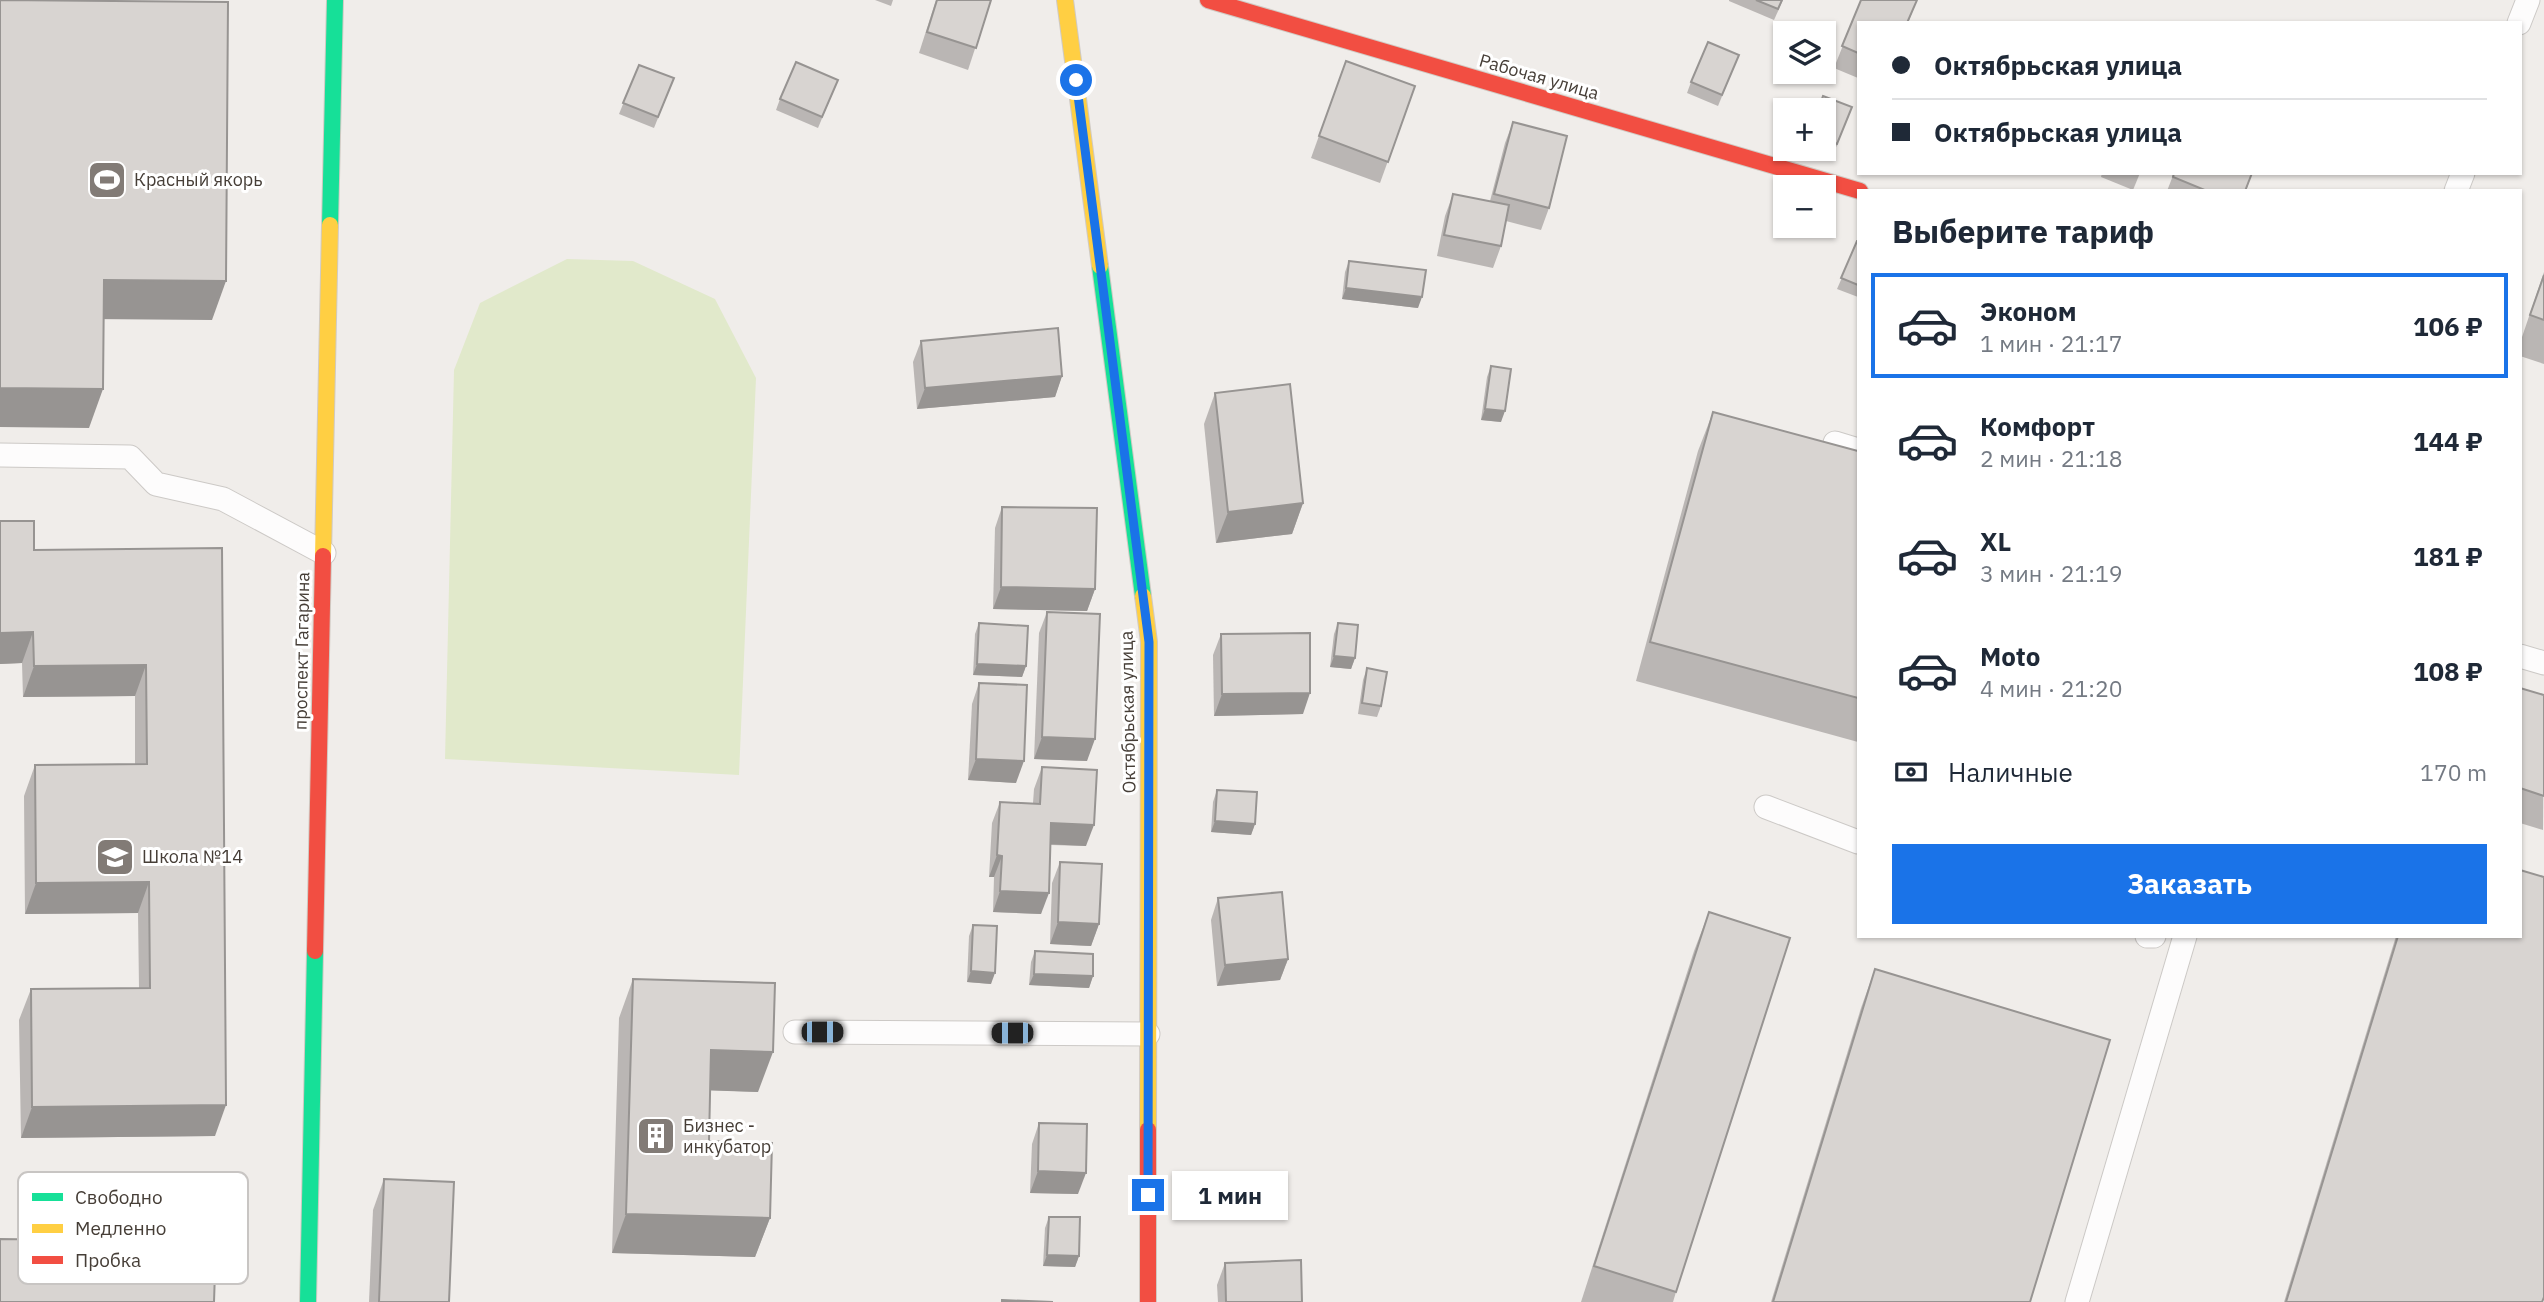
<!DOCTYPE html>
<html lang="ru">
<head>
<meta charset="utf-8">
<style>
  :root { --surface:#fff; --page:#f2f2f3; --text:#1f2937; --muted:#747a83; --line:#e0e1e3; --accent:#1a73e8 }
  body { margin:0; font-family:"IBM Plex Sans",sans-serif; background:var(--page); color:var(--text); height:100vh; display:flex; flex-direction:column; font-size:26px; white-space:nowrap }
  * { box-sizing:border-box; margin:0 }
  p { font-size:23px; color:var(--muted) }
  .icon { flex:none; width:38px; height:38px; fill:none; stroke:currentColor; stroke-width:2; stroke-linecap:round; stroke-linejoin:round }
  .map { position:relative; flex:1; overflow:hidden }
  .side { position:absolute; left:1857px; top:189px; width:665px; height:749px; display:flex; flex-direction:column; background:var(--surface); border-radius:0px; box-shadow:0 2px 5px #0004 }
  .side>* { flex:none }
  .top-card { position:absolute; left:1857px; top:21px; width:665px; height:154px; border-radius:0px; box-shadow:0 2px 5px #0004; display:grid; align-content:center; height:154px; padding:0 35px; background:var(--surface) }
  .buttons { position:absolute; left:1773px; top:21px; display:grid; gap:14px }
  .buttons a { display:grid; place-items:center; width:63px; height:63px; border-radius:0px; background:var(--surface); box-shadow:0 2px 5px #0004; font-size:35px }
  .end { position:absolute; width:32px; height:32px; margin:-16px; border:9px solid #1a73e8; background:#fff; box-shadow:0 0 0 4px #fff }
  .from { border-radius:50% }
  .bubble { position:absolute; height:49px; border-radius:0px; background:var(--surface); box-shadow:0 2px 5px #0004; font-size:23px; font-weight:700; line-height:49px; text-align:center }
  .car { position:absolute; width:21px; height:42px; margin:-21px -10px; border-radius:9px; box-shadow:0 0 5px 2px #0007; background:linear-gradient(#222 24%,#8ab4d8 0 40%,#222 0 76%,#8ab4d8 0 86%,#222 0) }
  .top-card b { display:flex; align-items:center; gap:24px; height:66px; font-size:26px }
  .top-card b+b { border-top:2px solid var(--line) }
  .top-card i { width:18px; height:18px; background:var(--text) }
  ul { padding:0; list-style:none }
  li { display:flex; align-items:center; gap:21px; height:105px; margin:0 14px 10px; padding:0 21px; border:4px solid transparent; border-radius:0px }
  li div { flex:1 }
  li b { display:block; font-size:26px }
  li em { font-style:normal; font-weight:700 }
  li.active { border-color:var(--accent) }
  li>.icon { width:63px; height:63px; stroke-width:1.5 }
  h2 { padding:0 35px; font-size:32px; line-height:84px }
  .pay { display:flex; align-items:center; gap:18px; height:77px; padding:0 35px; font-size:26px }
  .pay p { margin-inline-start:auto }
  .action { display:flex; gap:14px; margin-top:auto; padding:14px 35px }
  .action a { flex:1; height:80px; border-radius:0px; background:var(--accent); color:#fff; font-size:28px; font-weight:700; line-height:80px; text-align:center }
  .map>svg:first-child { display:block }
  .green { fill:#e1e9cb }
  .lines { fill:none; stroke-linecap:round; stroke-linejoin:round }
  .lane-casing { stroke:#ccc9c6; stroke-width:25 }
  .fast-casing { stroke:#d0cac3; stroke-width:18 }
  .slow-casing { stroke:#d0cac3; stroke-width:18 }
  .jam-casing { stroke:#d0cac3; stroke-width:18 }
  .lane { stroke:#fdfcfc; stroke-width:23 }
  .fast { stroke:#16e098; stroke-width:16 }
  .slow { stroke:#ffcf43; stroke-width:16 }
  .jam { stroke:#f24e42; stroke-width:16 }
  .wall { fill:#bab6b4 }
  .shaded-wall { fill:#979492 }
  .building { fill:#d8d4d1; stroke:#979492; stroke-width:2 }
  .route { stroke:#1a73e8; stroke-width:9 }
  .labels { text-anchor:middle; stroke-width:6; stroke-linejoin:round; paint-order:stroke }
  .street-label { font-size:18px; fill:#463e37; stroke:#fff }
  .poi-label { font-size:18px; fill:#463e37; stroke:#fff; text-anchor:start }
  .key { fill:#fff; stroke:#c8c5c3; stroke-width:2 }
  .key-label { font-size:19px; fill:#463e37 }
</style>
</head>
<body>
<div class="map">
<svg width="2544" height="1302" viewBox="0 0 2544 1302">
  <rect width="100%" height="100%" fill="#f0edea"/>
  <polygon class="green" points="567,259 633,261 715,299 756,378 739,775 445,759 454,370 480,303"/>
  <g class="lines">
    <defs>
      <g id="lane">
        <polyline points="2519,23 2528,0"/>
        <polyline points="2456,191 2463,173"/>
        <polyline points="1835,443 1858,450"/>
        <polyline points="0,455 130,457 156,484 223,499 324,553"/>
        <polyline points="2520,656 2544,663"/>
        <polyline points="1766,807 1858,842"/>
        <polyline points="2147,936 2154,936"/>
        <polyline points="795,1032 1148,1034"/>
        <polyline points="2077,1302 2185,936"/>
      </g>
      <g id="fast">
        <polyline points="330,225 335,0"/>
        <polyline points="1100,266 1143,596"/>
        <polyline points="308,1302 315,951"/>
      </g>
      <g id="slow">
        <polyline points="1065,0 1100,266"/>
        <polyline points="323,556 330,225"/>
        <polyline points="1143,596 1149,642 1148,1130"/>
      </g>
      <g id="jam">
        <polyline points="1208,0 1860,191"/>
        <polyline points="315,951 323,556"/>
        <polyline points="1148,1302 1148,1130"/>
      </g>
    </defs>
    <use href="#lane" class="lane-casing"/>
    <use href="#fast" class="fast-casing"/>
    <use href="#slow" class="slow-casing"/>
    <use href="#jam" class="jam-casing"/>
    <use href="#lane" class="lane"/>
    <use href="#fast" class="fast"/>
    <use href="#slow" class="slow"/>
    <use href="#jam" class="jam"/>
  </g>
  <g class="wall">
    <polygon points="875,0 893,0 891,6"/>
    <polygon points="936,0 991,0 968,70 919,53"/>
    <polygon points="1729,0 1783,0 1774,20 1729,1"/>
    <polygon points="1861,0 1917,0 1908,23 1858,23 1858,78 1834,68"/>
    <polygon points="1739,55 1718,106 1687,93 1691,82"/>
    <polygon points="1346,61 1415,86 1380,183 1311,158"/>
    <polygon points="639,65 674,78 654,128 619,114"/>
    <polygon points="838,80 818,128 776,110 780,99"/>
    <polygon points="1852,107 1833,155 1818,149 1824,149 1824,110"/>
    <polygon points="1513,122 1549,208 1541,230 1506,221 1501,246 1493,268 1437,256 1445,216 1453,194 1490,201 1505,143"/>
    <polygon points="2102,173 2140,173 2133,190 2101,177"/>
    <polygon points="2174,173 2252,173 2246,191 2167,191"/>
    <polygon points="1858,241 1858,297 1837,289"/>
    <polygon points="1349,261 1418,308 1342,299 1345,272"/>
    <polygon points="2544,272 2544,364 2520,356 2520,343"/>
    <polygon points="921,341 1062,376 1055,397 917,409 913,362"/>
    <polygon points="1491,366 1501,422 1481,420 1487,377"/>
    <polygon points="1215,393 1303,503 1292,534 1216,543 1204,424"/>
    <polygon points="1713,412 1858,451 1858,742 1636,681 1698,451"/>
    <polygon points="1002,507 1095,589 1087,611 993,609 995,528"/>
    <polygon points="0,521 34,550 222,548 215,1136 21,1138 19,1020 31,989 139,988 138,913 25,914 24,796 35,765 135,764 135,696 23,697 22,663 0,664"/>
    <polygon points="1047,612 1087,761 1034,759 1039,633"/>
    <polygon points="979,623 1026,666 1022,677 973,675 975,634"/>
    <polygon points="1338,623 1355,658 1351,669 1330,667 1334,634"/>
    <polygon points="1221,634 1303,714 1214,716 1213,655"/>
    <polygon points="1367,668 1381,706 1377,717 1358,714 1363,680"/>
    <polygon points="979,683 1016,783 968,780 972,704"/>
    <polygon points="2520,688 2544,695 2543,830 2520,823"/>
    <polygon points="1042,767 1086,846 1051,845 1041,914 993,912 994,877 989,877 992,823 1000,802 1033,803 1034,789"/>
    <polygon points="1217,790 1255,824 1251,835 1211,832 1213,802"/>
    <polygon points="1060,862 1099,924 1091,946 1050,944 1052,883"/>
    <polygon points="1218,898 1288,959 1280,980 1217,986 1211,920"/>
    <polygon points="1709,912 1676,1292 1673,1302 1581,1302 1694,951"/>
    <polygon points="973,925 991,984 967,982 969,936"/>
    <polygon points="2396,936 2520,936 2542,1302 2284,1302"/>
    <polygon points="1035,951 1093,976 1089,988 1029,985 1031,962"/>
    <polygon points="1875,969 2030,1302 1771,1302 1861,1008"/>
    <polygon points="633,979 758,1092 710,1090 709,1141 770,1218 755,1257 612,1253 619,1018"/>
    <polygon points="1039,1123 1078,1194 1030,1193 1032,1144"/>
    <polygon points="384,1179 449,1302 369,1302 373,1210"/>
    <polygon points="1049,1217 1079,1256 1075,1267 1043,1266 1045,1228"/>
    <polygon points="1225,1263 1302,1302 1218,1302 1217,1285"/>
  </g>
  <g class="shaded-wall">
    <polygon points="104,280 226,281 212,320 90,319"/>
    <polygon points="1346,288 1422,297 1418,308 1342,299"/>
    <polygon points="1062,376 1055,397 917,409 925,388"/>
    <polygon points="0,388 103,389 89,428 0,427"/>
    <polygon points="1485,409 1505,411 1501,422 1481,420"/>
    <polygon points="1303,503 1292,534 1216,543 1228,512"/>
    <polygon points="1001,587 1095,589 1087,611 993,609"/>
    <polygon points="33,632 22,663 0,664 0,633"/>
    <polygon points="1334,656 1355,658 1351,669 1330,667"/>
    <polygon points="977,664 1026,666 1022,677 973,675"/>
    <polygon points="146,665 135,696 23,697 34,666"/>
    <polygon points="1310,693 1303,714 1214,716 1222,694"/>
    <polygon points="1042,737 1095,739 1087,761 1034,759"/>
    <polygon points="976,759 1024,761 1016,783 968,780"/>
    <polygon points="1215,821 1255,824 1251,835 1211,832"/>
    <polygon points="1051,823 1094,825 1086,846 1044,844"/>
    <polygon points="997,855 1002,856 994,877 989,877"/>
    <polygon points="149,882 138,913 25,914 36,883"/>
    <polygon points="1000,891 1049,893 1041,914 993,912"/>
    <polygon points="1058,922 1099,924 1091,946 1050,944"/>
    <polygon points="1288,959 1280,980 1217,986 1225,965"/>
    <polygon points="971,971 995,973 991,984 967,982"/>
    <polygon points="1034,974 1093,976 1089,988 1029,985"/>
    <polygon points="711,1050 773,1052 758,1092 697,1090"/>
    <polygon points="226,1105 215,1136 21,1138 32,1107"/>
    <polygon points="1038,1171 1086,1173 1078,1194 1030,1193"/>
    <polygon points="626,1214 770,1218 755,1257 612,1253"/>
    <polygon points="1047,1255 1079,1256 1075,1267 1043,1266"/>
  </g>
  <g class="building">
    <polygon points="0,0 228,2 226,281 104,280 103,389 0,388"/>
    <polygon points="937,0 991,0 976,48 927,32"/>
    <polygon points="1756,0 1782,0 1778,9"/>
    <polygon points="1861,0 1917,0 1907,23 1858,23 1858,53 1842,46"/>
    <polygon points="1708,42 1739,55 1722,95 1691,82"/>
    <polygon points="1346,61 1415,86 1388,162 1319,136"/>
    <polygon points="796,62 838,80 822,117 780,99"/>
    <polygon points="639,65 674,78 658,117 623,103"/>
    <polygon points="1823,96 1852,107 1837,144 1824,138 1824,110 1818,110"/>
    <polygon points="1513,122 1567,136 1549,208 1494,194"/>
    <polygon points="2174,173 2252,173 2245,191 2207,191 2173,177"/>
    <polygon points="1453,194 1509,205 1501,246 1444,235"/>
    <polygon points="1857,241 1858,241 1858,285 1841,278"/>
    <polygon points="1349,261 1426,270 1422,297 1346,288"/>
    <polygon points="2544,275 2544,320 2530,315"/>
    <polygon points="1058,328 1062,376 925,388 921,341"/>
    <polygon points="1491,366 1511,369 1505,411 1485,409"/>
    <polygon points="1290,384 1303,503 1228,512 1215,393"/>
    <polygon points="1713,412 1858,451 1858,698 1650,642"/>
    <polygon points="1002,507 1097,508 1095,589 1001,587"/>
    <polygon points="0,521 34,521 34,550 222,548 226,1105 32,1107 31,989 150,988 149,882 36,883 35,765 147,764 146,665 34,666 33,632 0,633"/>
    <polygon points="1047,612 1100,614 1095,739 1042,737"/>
    <polygon points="979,623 1028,626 1026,666 977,664"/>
    <polygon points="1338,623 1358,625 1355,658 1334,656"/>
    <polygon points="1310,633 1310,693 1222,694 1221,634"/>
    <polygon points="1367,668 1387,672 1381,706 1362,703"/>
    <polygon points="979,683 1027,685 1024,761 976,759"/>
    <polygon points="2520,688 2544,695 2544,796 2520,788"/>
    <polygon points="1042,767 1097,770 1094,825 1051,823 1049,893 1000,891 1002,856 997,855 1000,802 1040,804"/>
    <polygon points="1217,790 1257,792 1255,824 1215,821"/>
    <polygon points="1060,862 1102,864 1099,924 1058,922"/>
    <polygon points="2520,870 2544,877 2544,1297 2542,1302 2286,1302 2398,936 2520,936"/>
    <polygon points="1282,892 1288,959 1225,965 1218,898"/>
    <polygon points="1709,912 1790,938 1676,1292 1594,1266"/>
    <polygon points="973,925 997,926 995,973 971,971"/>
    <polygon points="1035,951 1093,954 1093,976 1034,974"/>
    <polygon points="1875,969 2110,1040 2030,1302 1773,1302"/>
    <polygon points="633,979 775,983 773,1052 711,1050 709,1141 772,1143 770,1218 626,1214"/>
    <polygon points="1039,1123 1087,1124 1086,1173 1038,1171"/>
    <polygon points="384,1179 454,1182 449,1302 379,1302"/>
    <polygon points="1049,1217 1080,1217 1079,1256 1047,1255"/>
    <polygon points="0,1239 216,1242 214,1302 0,1302"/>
    <polygon points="1301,1260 1302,1302 1226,1302 1225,1263"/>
    <polygon points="1002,1300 1053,1302 1002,1302"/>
  </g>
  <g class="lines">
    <polyline class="route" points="1076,80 1149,642 1148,1195"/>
  </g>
  <defs>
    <symbol id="stadium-square" viewBox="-11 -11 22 22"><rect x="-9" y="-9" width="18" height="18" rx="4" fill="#827b76" stroke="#fff"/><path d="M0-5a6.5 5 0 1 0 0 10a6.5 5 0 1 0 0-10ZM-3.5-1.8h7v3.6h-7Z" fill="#fff"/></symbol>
    <symbol id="school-square" viewBox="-11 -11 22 22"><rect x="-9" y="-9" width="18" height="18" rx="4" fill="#827b76" stroke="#fff"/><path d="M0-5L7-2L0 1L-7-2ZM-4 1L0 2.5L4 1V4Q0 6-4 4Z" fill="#fff"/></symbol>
    <symbol id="building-square" viewBox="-11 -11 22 22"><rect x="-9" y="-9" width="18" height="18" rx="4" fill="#827b76" stroke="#fff"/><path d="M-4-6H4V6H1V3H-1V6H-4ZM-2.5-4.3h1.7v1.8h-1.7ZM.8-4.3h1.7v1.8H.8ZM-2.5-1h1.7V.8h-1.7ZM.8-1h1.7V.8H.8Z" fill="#fff"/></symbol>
  </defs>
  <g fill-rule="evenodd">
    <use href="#stadium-square" x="85" y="158" width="44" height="44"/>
    <use href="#school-square" x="93" y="835" width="44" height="44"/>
    <use href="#building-square" x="634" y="1114" width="44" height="44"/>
  </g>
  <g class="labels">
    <g class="street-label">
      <text transform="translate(1539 77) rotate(16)" y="6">Рабочая улица</text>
      <text transform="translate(302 651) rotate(-89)" y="6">проспект Гагарина</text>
      <text transform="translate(1128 712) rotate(-91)" y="6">Октябрьская улица</text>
    </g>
    <g class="poi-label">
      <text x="134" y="186">Красный якорь</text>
      <text x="142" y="863">Школа №14</text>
      <text x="683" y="1132">Бизнес -<tspan x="683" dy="21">инкубатор</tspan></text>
    </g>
  </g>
  <rect x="18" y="1172" width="230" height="112" rx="10" class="key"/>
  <rect x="32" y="1193" width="31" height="8" fill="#16e098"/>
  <rect x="32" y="1224" width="31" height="9" fill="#ffcf43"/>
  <rect x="32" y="1256" width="31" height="8" fill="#f24e42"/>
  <g class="key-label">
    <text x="75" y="1204">Свободно</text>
    <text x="75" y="1235">Медленно</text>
    <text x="75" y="1267">Пробка</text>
  </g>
</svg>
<div class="buttons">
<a><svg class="icon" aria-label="layers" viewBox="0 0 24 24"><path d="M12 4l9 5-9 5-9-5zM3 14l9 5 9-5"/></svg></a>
<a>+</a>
<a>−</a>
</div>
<i class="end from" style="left:1076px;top:80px"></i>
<i class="end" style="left:1148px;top:1195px"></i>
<div class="bubble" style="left:1172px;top:1171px;width:116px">1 мин</div>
<i class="car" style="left:822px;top:1032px;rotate:90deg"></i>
<i class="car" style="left:1012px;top:1033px;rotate:270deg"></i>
<div class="top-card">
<b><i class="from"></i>Октябрьская улица</b>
<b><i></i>Октябрьская улица</b>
</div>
<section class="side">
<h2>Выберите тариф</h2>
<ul>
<li class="active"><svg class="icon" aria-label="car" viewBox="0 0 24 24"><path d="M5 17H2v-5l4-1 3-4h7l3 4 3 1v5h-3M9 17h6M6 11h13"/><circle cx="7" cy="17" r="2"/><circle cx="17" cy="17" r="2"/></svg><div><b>Эконом</b><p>1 мин · 21:17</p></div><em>106 ₽</em></li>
<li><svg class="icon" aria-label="car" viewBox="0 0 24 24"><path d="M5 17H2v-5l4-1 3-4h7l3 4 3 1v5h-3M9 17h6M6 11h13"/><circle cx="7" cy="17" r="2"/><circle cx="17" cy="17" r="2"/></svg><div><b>Комфорт</b><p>2 мин · 21:18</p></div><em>144 ₽</em></li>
<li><svg class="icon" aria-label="car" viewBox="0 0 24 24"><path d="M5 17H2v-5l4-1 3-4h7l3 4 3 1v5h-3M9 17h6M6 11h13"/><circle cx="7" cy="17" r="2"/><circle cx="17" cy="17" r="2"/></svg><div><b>XL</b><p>3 мин · 21:19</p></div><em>181 ₽</em></li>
<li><svg class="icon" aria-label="car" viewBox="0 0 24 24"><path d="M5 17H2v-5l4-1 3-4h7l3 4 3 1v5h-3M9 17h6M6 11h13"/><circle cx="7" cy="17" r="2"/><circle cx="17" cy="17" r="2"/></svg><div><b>Moto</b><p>4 мин · 21:20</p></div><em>108 ₽</em></li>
</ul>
<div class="pay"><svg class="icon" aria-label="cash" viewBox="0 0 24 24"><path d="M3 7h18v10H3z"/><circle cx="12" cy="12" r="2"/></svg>Наличные<p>170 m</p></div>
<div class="action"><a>Заказать</a></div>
</section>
</div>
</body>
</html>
